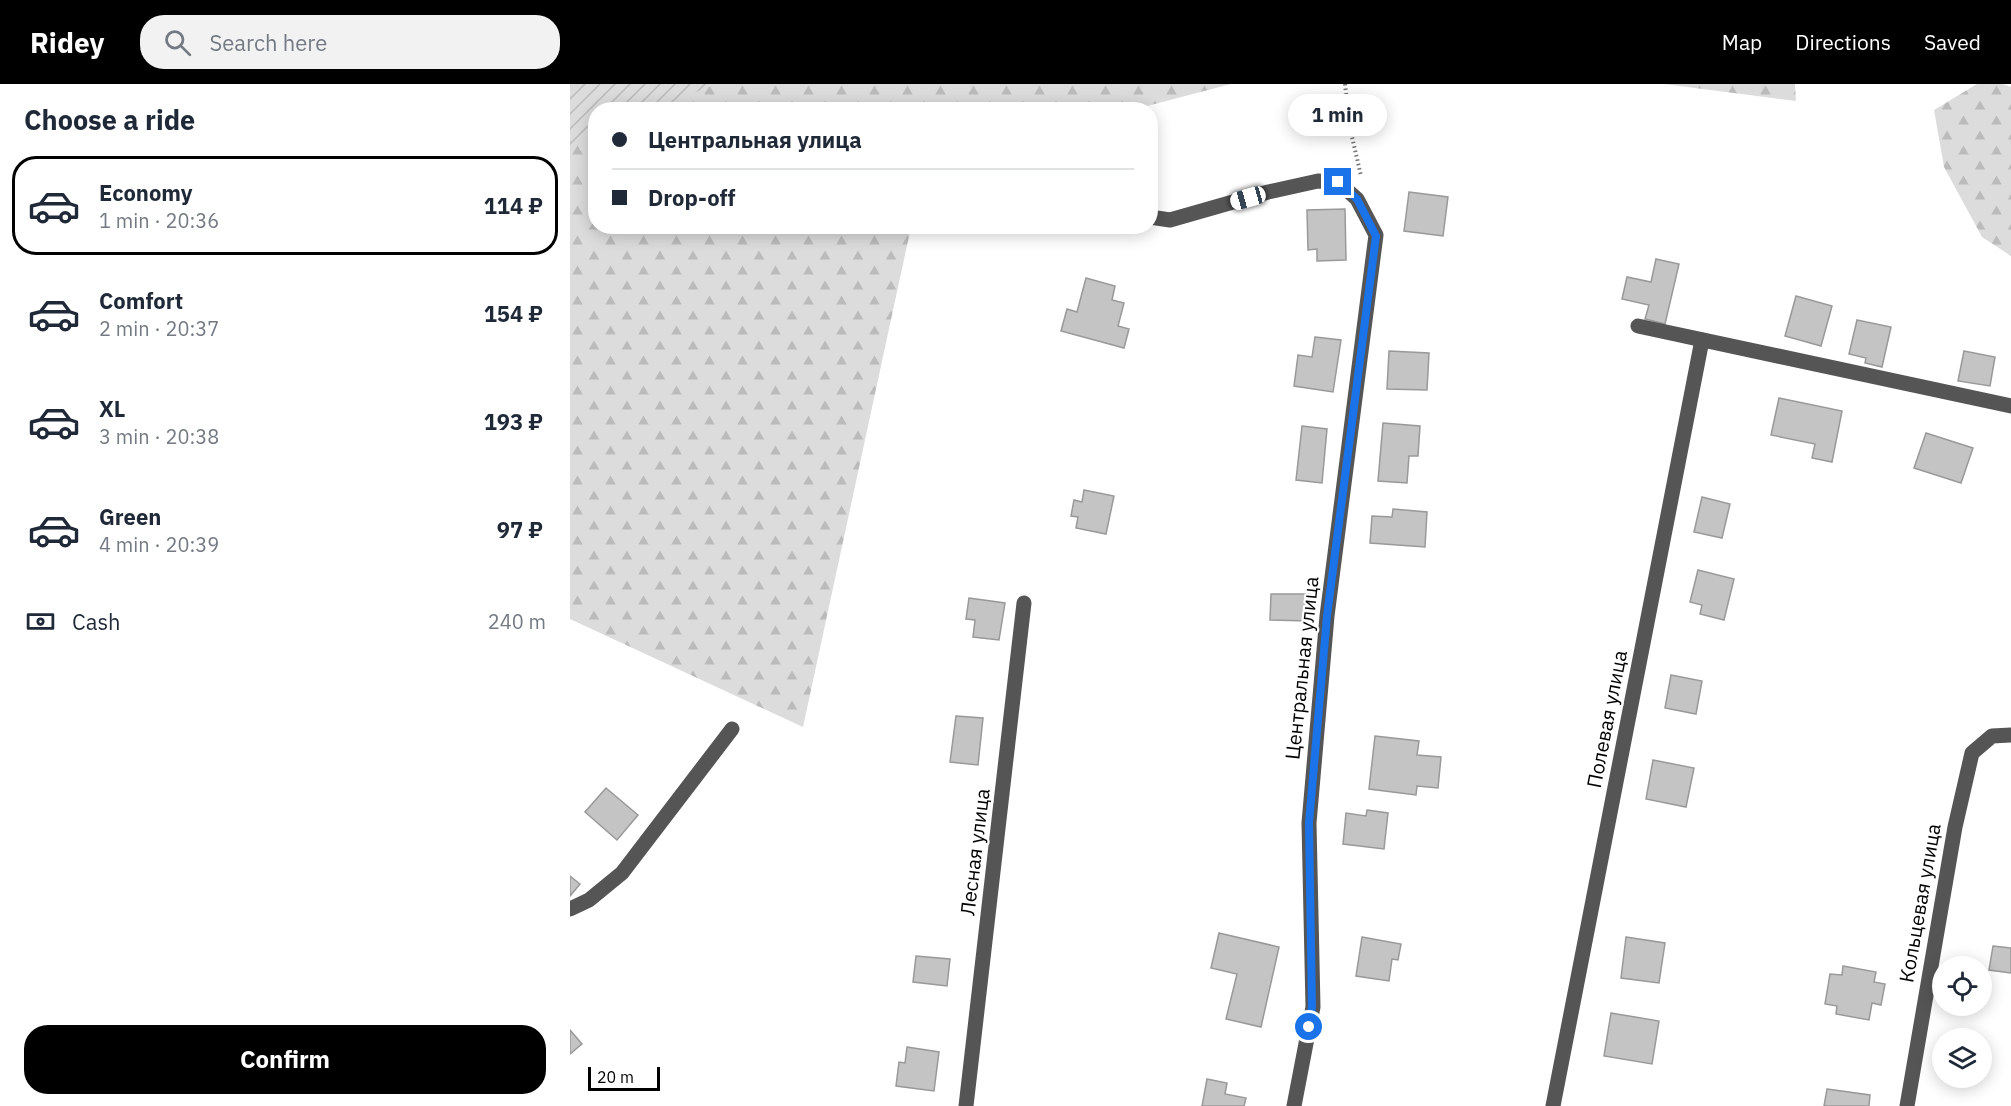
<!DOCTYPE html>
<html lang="en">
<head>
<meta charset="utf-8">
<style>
  :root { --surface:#fff; --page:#f2f2f3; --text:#1f2937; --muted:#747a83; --line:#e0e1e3; --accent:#000 }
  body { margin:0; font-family:"IBM Plex Sans",sans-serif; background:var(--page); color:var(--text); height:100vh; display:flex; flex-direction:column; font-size:22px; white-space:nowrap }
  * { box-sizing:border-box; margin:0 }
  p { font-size:20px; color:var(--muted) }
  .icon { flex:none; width:33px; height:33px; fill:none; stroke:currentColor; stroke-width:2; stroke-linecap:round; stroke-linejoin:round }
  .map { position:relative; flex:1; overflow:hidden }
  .drawer { display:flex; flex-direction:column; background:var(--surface); width:570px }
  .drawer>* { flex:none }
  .hud { position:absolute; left:18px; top:18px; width:570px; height:132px; border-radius:24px; box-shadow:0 3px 15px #0003; display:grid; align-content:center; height:132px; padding:0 24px; background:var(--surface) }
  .controls { position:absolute; left:1362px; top:872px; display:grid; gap:12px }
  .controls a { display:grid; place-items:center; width:60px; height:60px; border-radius:50%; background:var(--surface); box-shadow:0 3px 15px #0003; font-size:30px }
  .scale { position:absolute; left:18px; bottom:15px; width:72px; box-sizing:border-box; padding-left:6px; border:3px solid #000; border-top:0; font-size:16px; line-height:21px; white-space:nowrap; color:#000; -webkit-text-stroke:4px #fff; paint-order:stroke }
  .end { position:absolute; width:27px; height:27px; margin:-14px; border:8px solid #1a73e8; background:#fff; box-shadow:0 0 0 3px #fff }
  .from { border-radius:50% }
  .bubble { position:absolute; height:42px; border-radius:21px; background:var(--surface); box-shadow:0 3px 15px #0003; font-size:20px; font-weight:700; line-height:42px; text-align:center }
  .car { position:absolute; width:18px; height:36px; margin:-18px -9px; border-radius:8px; box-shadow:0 0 4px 2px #0007; background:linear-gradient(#fff 24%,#345 0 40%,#fff 0 76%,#345 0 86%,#fff 0) }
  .hud b { display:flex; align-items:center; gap:21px; height:57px; font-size:22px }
  .hud b+b { border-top:2px solid var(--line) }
  .hud i { width:15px; height:15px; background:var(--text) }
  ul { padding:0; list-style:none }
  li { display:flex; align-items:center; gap:18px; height:99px; margin:0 12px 9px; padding:0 12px; border:3px solid transparent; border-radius:24px }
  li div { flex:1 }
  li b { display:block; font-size:22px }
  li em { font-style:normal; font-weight:700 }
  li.on { border-color:var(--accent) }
  li>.icon { width:54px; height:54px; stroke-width:1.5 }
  h2 { padding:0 24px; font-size:27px; line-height:72px }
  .pay { display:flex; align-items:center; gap:15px; height:66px; padding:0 24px; font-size:22px }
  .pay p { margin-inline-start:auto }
  .cta { display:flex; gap:12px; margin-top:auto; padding:12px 24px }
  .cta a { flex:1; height:69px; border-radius:24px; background:var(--accent); color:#fff; font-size:24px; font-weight:700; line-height:69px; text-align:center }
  header { display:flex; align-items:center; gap:36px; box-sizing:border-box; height:84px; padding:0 30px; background:var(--accent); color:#fff }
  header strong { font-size:28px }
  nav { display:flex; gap:33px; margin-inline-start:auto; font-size:21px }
  .search { width:420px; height:54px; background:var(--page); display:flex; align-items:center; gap:15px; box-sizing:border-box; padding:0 21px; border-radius:24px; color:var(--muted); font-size:22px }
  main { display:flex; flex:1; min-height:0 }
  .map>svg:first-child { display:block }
  .forest { fill:url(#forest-firs) }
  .garden { fill:url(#garden-furrows) }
  .building { fill:#c4c4c4; stroke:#999; stroke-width:1.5 }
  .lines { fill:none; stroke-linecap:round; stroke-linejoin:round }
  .path { stroke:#777; stroke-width:4; stroke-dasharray:1.5 3; stroke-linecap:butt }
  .minor { stroke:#555; stroke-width:15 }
  .route { stroke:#1a73e8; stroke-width:8 }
  .labels { text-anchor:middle; stroke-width:4.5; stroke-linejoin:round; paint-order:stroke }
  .street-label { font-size:20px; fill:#000; stroke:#fff }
</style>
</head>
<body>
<header>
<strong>Ridey</strong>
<div class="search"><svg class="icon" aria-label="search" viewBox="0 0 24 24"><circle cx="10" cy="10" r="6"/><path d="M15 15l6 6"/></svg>Search here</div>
<nav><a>Map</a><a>Directions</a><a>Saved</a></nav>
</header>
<main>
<section class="drawer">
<h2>Choose a ride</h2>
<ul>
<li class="on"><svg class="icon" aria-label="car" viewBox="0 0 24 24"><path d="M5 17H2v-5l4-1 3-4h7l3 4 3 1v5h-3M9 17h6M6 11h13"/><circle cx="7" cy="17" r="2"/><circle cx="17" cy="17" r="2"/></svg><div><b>Economy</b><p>1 min · 20:36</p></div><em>114 ₽</em></li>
<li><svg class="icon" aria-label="car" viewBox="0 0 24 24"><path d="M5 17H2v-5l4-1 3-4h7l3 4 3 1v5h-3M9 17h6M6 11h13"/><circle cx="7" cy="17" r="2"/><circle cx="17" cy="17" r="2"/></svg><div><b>Comfort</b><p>2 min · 20:37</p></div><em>154 ₽</em></li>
<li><svg class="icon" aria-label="car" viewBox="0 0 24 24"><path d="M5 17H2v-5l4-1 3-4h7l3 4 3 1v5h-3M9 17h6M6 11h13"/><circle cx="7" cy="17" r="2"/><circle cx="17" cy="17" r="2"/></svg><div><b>XL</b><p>3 min · 20:38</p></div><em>193 ₽</em></li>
<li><svg class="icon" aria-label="car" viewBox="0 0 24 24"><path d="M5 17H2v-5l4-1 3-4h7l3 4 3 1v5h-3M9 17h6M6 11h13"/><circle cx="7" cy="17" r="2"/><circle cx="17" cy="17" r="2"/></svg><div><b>Green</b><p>4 min · 20:39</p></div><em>97 ₽</em></li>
</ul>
<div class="pay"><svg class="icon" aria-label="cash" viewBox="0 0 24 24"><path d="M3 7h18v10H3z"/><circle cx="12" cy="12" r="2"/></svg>Cash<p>240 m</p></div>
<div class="cta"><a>Confirm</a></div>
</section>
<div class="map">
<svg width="1441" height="1022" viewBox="0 0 1441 1022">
  <defs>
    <pattern id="forest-firs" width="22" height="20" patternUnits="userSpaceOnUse" patternTransform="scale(1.5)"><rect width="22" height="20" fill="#dcdcdc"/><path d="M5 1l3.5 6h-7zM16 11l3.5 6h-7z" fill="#bbb"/></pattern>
    <pattern id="garden-furrows" width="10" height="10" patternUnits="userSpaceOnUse" patternTransform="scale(1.5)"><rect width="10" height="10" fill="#dcdcdc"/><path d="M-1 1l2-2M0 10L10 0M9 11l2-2" fill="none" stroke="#bbb"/></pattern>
  </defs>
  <rect width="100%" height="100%" fill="#fff"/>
  <g class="forest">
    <polygon points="0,0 661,0 562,26 26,26 26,142 341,143 233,643 0,535"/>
    <polygon points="1094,0 1225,0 1226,17"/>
    <polygon points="1407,0 1433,0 1441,3 1441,172 1412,153 1374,83 1364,26"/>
  </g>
  <polygon class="garden" points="0,0 146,0 85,25 26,26 25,51 0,62"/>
  <g class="building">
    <polygon points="839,108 878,113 873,152 834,147"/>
    <polygon points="775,125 776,176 747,177 747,165 738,166 737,126"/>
    <polygon points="1086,175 1109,180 1095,240 1075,235 1079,221 1052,215 1057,193 1081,198"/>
    <polygon points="516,194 545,202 542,216 554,219 548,242 559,245 554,264 491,247 497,225 507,228"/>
    <polygon points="1226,212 1262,222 1251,262 1215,252"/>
    <polygon points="1287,236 1321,243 1312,283 1295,279 1296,274 1279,270"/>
    <polygon points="745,253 771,256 763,308 724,302 728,271 742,273"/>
    <polygon points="819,267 859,269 857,306 817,305"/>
    <polygon points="1394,267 1425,273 1420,302 1388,297"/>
    <polygon points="1209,314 1272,327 1262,378 1242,374 1245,360 1201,351"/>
    <polygon points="813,339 850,342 848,372 839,372 837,399 808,397"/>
    <polygon points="732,342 757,345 752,399 726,396"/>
    <polygon points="1356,349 1403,364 1391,399 1344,384"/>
    <polygon points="514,406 544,412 536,450 506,444 508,433 501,432 504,416 512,418"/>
    <polygon points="1132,413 1160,420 1152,454 1124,448"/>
    <polygon points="823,425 857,428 855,463 800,459 802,432 822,433"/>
    <polygon points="1128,486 1164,495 1154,536 1130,530 1132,521 1120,518"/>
    <polygon points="701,510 740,510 739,537 700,536"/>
    <polygon points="399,514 435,519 429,556 403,553 405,536 396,535"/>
    <polygon points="1101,591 1132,597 1126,630 1095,624"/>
    <polygon points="386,632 413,634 408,681 380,678"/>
    <polygon points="805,652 849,657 847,671 871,673 868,704 847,702 846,711 799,705"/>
    <polygon points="1083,676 1124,684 1116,723 1076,715"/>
    <polygon points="36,704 68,731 47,756 15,728"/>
    <polygon points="797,726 818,729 814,765 773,760 776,729 796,732"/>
    <polygon points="0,792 10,800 0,812"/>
    <polygon points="649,849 709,863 691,943 656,935 667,890 641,884"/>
    <polygon points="792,853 831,860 828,876 822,875 819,897 786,892"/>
    <polygon points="1056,853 1095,859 1089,899 1051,894"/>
    <polygon points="1423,862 1441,864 1441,889 1419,886"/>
    <polygon points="346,872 380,875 377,902 343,898"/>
    <polygon points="1273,882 1306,888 1304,898 1315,900 1311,921 1302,919 1299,936 1266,930 1267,922 1255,920 1260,890 1272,891"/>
    <polygon points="1041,929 1089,937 1082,980 1034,972"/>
    <polygon points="0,946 12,960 0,970"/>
    <polygon points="337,963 369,968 364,1007 326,1002 329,978 335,979"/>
    <polygon points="637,995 657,999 655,1010 676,1014 674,1022 632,1022"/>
    <polygon points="1257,1005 1300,1011 1299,1022 1254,1022"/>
  </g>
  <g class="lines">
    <polyline class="path" points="775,0 780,44 791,92"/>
    <g class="minor">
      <polyline points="580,133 600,136 698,108 748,97 768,98 787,115 806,151 757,532 739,739 743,923 724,1022"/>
      <polyline points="1068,242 1441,322"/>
      <polyline points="0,825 19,816 52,789 162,645"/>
      <polyline points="396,1022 454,519"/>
      <polyline points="983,1022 1132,256"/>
      <polyline points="1337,1022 1385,743 1402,669 1422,652 1441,651"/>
    </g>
  </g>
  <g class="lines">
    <polyline class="route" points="739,943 742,923 739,739 757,532 806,152 787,115 768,98"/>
  </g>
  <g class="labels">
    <g class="street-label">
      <text transform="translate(732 584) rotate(-84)" y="7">Центральная улица</text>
      <text transform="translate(1037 635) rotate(-79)" y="7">Полевая улица</text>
      <text transform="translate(405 768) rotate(-83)" y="7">Лесная улица</text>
      <text transform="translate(1350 819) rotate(-80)" y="7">Кольцевая улица</text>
    </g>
  </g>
</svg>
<div class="controls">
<a><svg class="icon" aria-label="locate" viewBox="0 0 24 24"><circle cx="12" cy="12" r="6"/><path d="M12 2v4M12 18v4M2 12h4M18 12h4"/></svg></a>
<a><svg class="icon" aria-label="layers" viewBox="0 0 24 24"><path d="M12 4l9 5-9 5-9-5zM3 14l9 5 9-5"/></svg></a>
</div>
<div class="scale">20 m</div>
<i class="end from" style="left:739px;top:943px"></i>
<i class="end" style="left:768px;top:98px"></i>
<div class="bubble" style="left:718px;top:10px;width:99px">1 min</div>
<i class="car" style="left:678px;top:114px;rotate:254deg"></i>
<div class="hud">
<b><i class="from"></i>Центральная улица</b>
<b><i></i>Drop-off</b>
</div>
</div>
</main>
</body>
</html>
